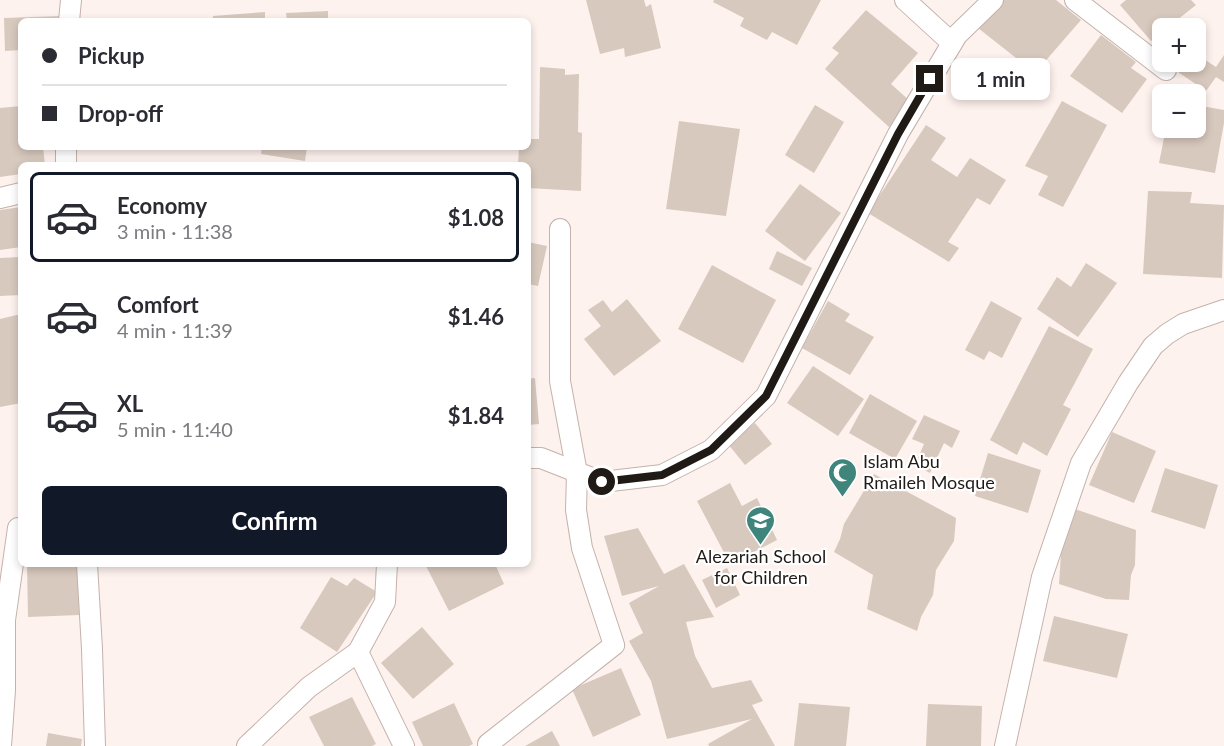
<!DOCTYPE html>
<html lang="en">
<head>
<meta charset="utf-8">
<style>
  :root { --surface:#fff; --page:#f2f2f3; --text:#2b2b33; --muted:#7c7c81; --line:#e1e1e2; --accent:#111827 }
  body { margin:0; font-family:Lato,sans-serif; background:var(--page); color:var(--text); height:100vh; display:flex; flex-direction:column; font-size:22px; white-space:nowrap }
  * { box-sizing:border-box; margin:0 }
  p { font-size:20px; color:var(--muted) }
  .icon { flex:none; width:33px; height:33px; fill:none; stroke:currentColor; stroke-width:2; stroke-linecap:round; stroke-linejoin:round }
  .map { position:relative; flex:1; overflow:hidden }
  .sheet { position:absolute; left:18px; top:162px; width:513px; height:405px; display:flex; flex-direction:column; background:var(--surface); border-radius:9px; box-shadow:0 3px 9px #0003 }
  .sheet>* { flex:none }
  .banner { position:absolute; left:18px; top:18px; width:513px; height:132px; border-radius:9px; box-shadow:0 3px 9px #0003; display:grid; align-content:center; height:132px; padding:0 24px; background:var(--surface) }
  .tools { position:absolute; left:1152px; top:18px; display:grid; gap:12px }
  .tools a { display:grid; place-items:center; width:54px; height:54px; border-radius:9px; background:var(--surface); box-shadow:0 3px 9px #0003; font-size:30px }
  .end { position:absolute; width:27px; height:27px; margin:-14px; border:8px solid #201a17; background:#fff; box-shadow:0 0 0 3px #fff }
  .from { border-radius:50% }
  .bubble { position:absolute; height:42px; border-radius:9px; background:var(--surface); box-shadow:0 3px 9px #0003; font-size:20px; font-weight:700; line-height:42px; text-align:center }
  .banner b { display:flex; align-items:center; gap:21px; height:57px; font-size:22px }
  .banner b+b { border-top:2px solid var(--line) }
  .banner i { width:15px; height:15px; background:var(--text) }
  ul { padding:10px 0 0; list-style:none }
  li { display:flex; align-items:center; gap:18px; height:90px; margin:0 12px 9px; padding:0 12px; border:3px solid transparent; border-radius:9px }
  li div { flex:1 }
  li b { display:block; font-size:22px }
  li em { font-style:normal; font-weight:700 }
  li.current { border-color:var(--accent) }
  li>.icon { width:54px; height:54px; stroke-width:1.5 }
  .button { display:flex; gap:12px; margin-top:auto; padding:12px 24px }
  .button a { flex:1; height:69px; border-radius:9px; background:var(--accent); color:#fff; font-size:24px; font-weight:700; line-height:69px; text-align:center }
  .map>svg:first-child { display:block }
  .building { fill:#d8c9be }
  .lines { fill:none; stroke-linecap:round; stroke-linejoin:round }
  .minor-casing { stroke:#c4b2ab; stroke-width:22 }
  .minor { stroke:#fff; stroke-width:20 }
  .route { stroke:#201a17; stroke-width:8 }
  .labels { text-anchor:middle; stroke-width:4.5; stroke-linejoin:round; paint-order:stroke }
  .poi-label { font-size:18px; fill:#201a17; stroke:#fff; text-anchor:start }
</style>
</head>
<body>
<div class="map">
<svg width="1224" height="746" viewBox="0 0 1224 746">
  <rect width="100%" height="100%" fill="#fef2ee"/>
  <g class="building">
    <polygon points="586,0 644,0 646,7 651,4 661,48 625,57 624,48 600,54"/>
    <polygon points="714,0 821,0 797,45 772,32 767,40 740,26 744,18 713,2"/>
    <polygon points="1002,0 1056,0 1081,20 1035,73 978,28"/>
    <polygon points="1126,0 1191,0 1196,5 1167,28 1162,28 1162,32 1151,41 1120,5"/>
    <polygon points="866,10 918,53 891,84 911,102 889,127 825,69 839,53 832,48"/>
    <polygon points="328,11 328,21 287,21 286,13"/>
    <polygon points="265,12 265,21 213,21 213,16"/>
    <polygon points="60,16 60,21 21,21 21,50 5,51 4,18"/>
    <polygon points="1101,35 1136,62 1131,68 1147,79 1122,113 1070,76"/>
    <polygon points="1196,54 1216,67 1224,55 1224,82 1216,77 1206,91 1178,72 1185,62 1196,62"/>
    <polygon points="540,67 565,69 565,75 579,74 578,132 582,133 581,191 528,188 528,165 518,165 519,147 528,147 528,139 539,139"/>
    <polygon points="1062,101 1107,125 1063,207 1038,195 1048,176 1025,166"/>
    <polygon points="815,105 844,122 814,173 785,155"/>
    <polygon points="1196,105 1224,110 1224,123 1215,173 1159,163 1166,128 1196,128"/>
    <polygon points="21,106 21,147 43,147 45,165 21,165 21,174 0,177 0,108"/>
    <polygon points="679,121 740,129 726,216 666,209"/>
    <polygon points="926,125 946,138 931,160 957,177 970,158 1006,180 990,205 977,198 948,242 959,248 949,262 868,213"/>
    <polygon points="262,147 307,147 305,161 261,154"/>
    <polygon points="800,184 841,213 805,261 765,231"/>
    <polygon points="1148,191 1192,192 1190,203 1224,205 1222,278 1143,274"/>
    <polygon points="21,207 21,247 0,250 0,210"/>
    <polygon points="528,242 547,246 538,286 528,284"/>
    <polygon points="777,251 812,268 802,286 769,269"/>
    <polygon points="21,257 21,295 0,296 0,258"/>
    <polygon points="1086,263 1117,283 1078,337 1037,309 1057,277 1071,287"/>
    <polygon points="712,265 776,300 743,363 678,329"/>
    <polygon points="627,299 661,341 614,376 584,339 601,326 588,310 603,300 612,312"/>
    <polygon points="828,301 850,314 845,321 874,337 850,375 802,348"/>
    <polygon points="991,301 1022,318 1002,358 989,351 984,360 965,350"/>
    <polygon points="21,314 21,403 0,407 0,319"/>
    <polygon points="1049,326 1093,349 1063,405 1071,409 1047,456 1023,442 1017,455 990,440"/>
    <polygon points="813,366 864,399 838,436 787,403"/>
    <polygon points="535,378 539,424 528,425 528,379"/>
    <polygon points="870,394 917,421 895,459 849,433"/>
    <polygon points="924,415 960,431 952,448 944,443 930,473 915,465 924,444 912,439"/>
    <polygon points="755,423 772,444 745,465 728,444"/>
    <polygon points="1112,432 1156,451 1134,503 1089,485"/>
    <polygon points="988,453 1041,470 1028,513 975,496"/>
    <polygon points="1165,468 1218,485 1205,529 1151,512"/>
    <polygon points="874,474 956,518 954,541 936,570 933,595 921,617 917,631 867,609 873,575 834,552 840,539 844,524"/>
    <polygon points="730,483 742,506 757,498 777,540 730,564 697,501"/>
    <polygon points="1069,507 1136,530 1135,565 1131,575 1129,600 1106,599 1059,584 1063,524"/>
    <polygon points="638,528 664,574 684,564 714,617 686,622 695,656 712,688 751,680 763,701 752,705 775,746 709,746 708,744 752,719 667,739 651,681 629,641 643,633 629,603 659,586 622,596 604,536"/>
    <polygon points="27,564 78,564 79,615 28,617"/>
    <polygon points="425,564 495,564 504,584 449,611"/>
    <polygon points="727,568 740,595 716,608 702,580"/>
    <polygon points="331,577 347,586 354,578 377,592 337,652 300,628"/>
    <polygon points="1054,616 1128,634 1117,678 1043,661"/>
    <polygon points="422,627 454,664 413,699 381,663"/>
    <polygon points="621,668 641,715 593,737 572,689"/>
    <polygon points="352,697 376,744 372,746 324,746 309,717"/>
    <polygon points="454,703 473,744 469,746 423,746 412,722"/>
    <polygon points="799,703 850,707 846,746 794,746"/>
    <polygon points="928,704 982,706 981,746 926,746"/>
    <polygon points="552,731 560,746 525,746"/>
    <polygon points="48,733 82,739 81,746 46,746"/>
  </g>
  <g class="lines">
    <defs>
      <g id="minor">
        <polyline points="905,0 952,43"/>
        <polyline points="1075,0 1166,70"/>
        <polyline points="69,21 71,0"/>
        <polyline points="66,165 66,147"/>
        <polyline points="0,198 21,193"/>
        <polyline points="528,458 541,458 602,482 662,475 711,450 766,396 898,134 957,35 993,0"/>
        <polyline points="87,564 92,649 95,746"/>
        <polyline points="358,652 404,746"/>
        <polyline points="488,744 614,645 582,548 576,510 577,473 560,381 560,229"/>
        <polyline points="1,746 5,690 5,620 18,528"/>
        <polyline points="247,746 309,687 358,652 385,602 387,564"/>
        <polyline points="1005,746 1042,577 1081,463 1128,383 1153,346 1167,334 1183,324 1224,310"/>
      </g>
    </defs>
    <use href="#minor" class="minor-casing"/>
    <use href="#minor" class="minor"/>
  </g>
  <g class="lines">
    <polyline class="route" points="602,482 662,475 711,450 766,396 898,134 930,79"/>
  </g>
  <defs>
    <symbol id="mosque-pin" viewBox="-11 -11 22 30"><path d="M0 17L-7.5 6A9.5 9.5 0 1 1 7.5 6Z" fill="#3f857c" stroke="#fff"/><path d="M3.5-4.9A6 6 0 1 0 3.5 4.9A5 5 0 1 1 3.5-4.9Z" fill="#fff"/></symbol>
    <symbol id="school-pin" viewBox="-11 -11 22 30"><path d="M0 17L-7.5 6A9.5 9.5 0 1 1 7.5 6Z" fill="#3f857c" stroke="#fff"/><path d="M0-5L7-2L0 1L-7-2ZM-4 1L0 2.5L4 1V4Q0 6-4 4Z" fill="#fff"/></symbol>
  </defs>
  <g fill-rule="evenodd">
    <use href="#mosque-pin" x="826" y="456" width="33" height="45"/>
    <use href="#school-pin" x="744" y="504" width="33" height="45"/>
  </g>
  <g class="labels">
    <g class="poi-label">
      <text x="863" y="468">Islam Abu<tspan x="863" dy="21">Rmaileh Mosque</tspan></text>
      <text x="761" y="563" text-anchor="middle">Alezariah School<tspan x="761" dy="21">for Children</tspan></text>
    </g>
  </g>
</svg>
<div class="tools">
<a>+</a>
<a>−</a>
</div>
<i class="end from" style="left:602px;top:482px"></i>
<i class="end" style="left:930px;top:79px"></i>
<div class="bubble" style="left:951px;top:58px;width:99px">1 min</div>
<div class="banner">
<b><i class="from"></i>Pickup</b>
<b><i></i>Drop-off</b>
</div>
<section class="sheet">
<ul>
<li class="current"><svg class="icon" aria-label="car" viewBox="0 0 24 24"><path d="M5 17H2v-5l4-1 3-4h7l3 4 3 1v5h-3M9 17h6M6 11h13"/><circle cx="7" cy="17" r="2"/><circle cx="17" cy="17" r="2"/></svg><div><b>Economy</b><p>3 min · 11:38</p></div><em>$1.08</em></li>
<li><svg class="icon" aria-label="car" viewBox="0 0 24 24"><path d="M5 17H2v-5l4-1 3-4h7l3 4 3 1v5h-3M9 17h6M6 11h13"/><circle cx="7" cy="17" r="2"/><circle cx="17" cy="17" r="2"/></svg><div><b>Comfort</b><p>4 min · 11:39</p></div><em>$1.46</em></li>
<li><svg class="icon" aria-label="car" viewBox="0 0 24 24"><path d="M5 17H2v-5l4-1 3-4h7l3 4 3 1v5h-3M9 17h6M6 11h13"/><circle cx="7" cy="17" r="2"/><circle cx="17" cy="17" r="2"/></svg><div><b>XL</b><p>5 min · 11:40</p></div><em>$1.84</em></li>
</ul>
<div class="button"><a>Confirm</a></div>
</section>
</div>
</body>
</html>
